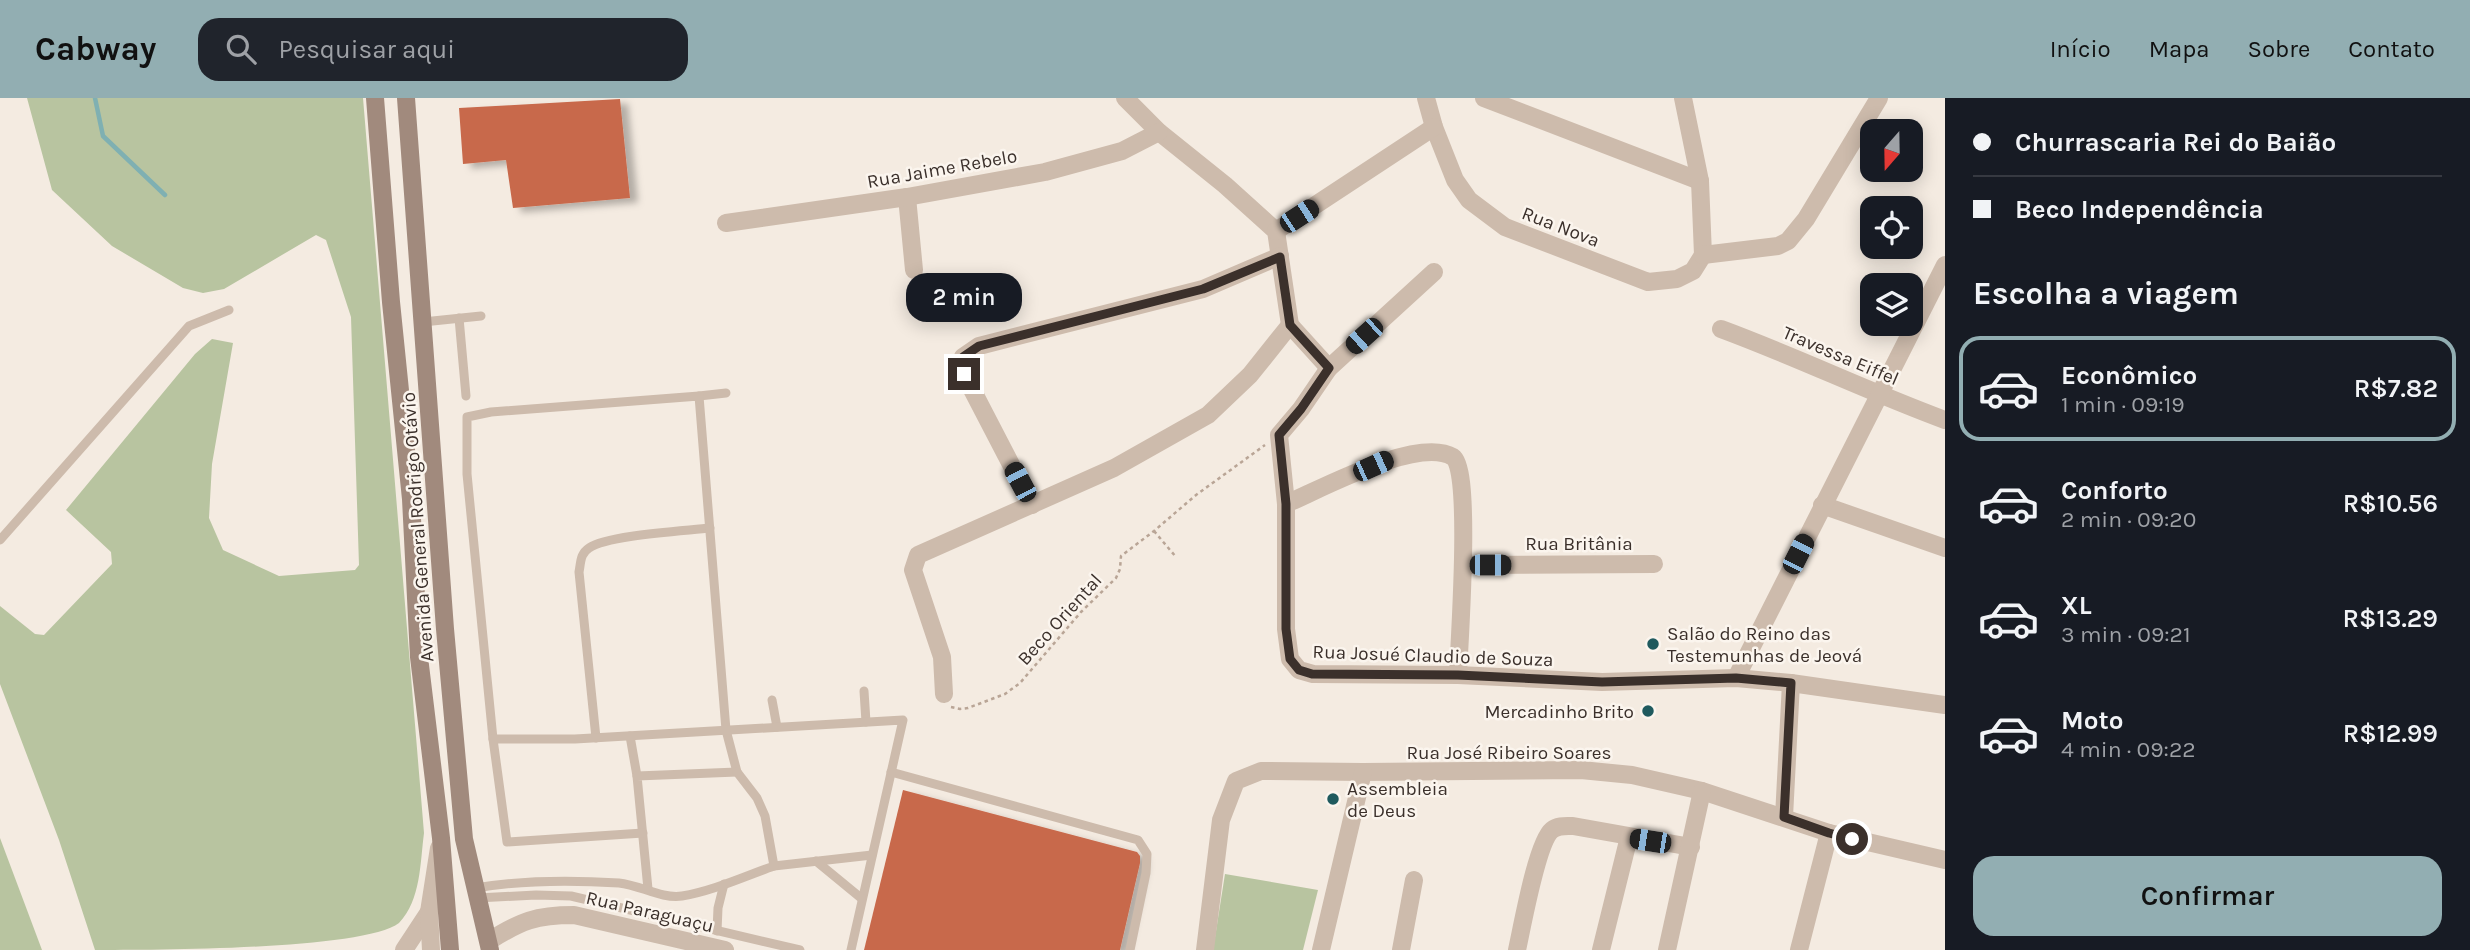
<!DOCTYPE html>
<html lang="pt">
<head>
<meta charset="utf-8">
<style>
  :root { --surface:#171b24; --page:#20242c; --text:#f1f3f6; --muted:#9ea1a6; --line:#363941; --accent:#92aeb2 }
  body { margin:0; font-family:Karla,sans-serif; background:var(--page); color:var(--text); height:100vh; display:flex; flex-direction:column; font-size:26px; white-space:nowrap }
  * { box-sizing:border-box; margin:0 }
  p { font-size:23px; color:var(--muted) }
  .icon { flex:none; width:38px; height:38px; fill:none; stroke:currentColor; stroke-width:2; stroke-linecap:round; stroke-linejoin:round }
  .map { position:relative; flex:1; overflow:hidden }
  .details { display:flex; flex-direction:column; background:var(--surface); width:525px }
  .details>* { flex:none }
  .guide { display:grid; align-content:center; height:154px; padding:0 28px; background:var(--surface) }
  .needle { width:46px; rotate:200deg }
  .buttons { position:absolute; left:1860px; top:21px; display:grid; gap:14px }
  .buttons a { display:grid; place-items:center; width:63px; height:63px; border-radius:14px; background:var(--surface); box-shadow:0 4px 18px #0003; font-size:35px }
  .end { position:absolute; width:32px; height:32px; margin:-16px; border:9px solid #3b302b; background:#fff; box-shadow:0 0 0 4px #fff }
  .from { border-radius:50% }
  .bubble { position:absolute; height:49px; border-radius:21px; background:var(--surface); box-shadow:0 4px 18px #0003; font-size:23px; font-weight:600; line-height:49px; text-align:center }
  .car { position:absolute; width:21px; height:42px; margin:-21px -10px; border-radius:9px; box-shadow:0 0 5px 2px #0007; background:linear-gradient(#222 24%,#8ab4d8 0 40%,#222 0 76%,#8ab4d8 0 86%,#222 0) }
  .guide b { display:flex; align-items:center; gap:24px; height:66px; font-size:26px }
  .guide b+b { border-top:2px solid var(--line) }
  .guide i { width:18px; height:18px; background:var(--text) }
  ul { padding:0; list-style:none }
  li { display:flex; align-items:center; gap:21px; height:105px; margin:0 14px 10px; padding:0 14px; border:4px solid transparent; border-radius:21px }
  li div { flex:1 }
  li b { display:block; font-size:26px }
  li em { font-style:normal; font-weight:600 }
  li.current { border-color:var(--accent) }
  li>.icon { width:63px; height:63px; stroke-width:1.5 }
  h2 { padding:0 28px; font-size:32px; line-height:84px }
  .action { display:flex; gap:14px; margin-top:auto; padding:14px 28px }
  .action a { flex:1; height:80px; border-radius:21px; background:var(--accent); color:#111; font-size:28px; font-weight:600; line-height:80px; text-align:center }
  header { display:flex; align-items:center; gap:42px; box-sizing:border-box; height:98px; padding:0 35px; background:var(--accent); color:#111 }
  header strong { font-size:33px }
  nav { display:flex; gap:38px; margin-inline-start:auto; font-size:24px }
  .search { width:490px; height:63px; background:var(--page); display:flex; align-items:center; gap:18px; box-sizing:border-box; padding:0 24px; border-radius:21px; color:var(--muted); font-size:26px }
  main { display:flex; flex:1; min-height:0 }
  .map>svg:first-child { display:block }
  .green { fill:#b8c4a0 }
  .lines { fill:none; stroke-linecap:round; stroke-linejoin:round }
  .stream { stroke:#7fb0b2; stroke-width:4.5 }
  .building { fill:#c8694b; filter:url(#shadow) }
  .path { stroke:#b9a596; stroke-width:2.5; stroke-dasharray:3.5 3.5; stroke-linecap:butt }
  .service { stroke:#cdbbac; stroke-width:9 }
  .minor { stroke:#cdbbac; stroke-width:18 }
  .tertiary { stroke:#cdbbac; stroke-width:18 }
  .secondary { stroke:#a18a7d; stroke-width:18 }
  .route { stroke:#3b302b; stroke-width:9 }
  .poi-dot { fill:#1f5a5e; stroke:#fbf5ee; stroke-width:2.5 }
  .labels { text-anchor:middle; stroke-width:5; stroke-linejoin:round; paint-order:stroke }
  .street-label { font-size:19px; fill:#3b302b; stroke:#fbf5ee }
  .poi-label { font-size:19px; fill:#3b302b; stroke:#fbf5ee; text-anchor:start }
</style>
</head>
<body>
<header>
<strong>Cabway</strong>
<div class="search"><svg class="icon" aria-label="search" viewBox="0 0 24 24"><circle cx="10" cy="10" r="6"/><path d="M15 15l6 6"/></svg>Pesquisar aqui</div>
<nav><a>Início</a><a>Mapa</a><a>Sobre</a><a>Contato</a></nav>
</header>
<main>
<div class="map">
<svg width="1945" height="852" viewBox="0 0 1945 852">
  <defs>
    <filter id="shadow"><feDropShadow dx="8" dy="4.5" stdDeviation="3.5" flood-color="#0004"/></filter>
  </defs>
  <rect width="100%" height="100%" fill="#f4ebe1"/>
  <g class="green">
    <path d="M27,0H363L424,735C420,765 421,802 399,825C364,852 152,852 95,852L59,742L0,586V508L35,536L44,537L112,466L111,454L66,412L195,256L212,241L233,245L212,366L209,420L223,452L279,478L355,472L359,467L351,219L326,142L316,137L224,191L203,195L183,190L112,148L52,92Z"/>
    <polygon points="0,740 42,852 0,852"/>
    <polygon points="1225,776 1318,792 1303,852 1213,852"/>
  </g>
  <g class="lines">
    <polyline class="stream" points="95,0 103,38 165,97"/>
  </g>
  <g class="building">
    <polygon points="620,1 630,100 513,110 506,62 463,66 459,10"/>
    <polygon points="903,692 1137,754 1140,758 1140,765 1120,852 864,852"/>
  </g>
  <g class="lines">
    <g class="path">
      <polyline points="1154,433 1176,459"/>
      <polyline points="951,609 960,611 968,610 1005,596 1020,585 1081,514 1116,480 1120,471 1121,458 1154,433 1196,397 1265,347"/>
    </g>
    <g class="service">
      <polyline points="459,220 466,298"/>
      <polyline points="423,224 481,218"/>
      <polyline points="699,298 726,295"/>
      <polyline points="0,442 189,228 229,212"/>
      <polyline points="864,593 866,624"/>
      <polyline points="772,602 777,629"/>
      <polyline points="630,638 637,678"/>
      <path d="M596,640L579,474C581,464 580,456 589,450C607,437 684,433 710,430"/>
      <polyline points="493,641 467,376 467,319 491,314 699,298 726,632 737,674 637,678 648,791"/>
      <polyline points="891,674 1138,742 1147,756 1146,775 1130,852"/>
      <polyline points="643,735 507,744 493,641 575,641 903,622 851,852"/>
      <polyline points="816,763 861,800"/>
      <polyline points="774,768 872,757"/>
      <path d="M475,790C522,782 571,782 619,785C640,787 661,801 682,798C713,793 745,778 774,768L765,718L757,700L737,674"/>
      <polyline points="477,800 536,797 571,798 800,852"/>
      <polyline points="717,833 718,810 724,786"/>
    </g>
    <g class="minor">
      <polyline points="1125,0 1159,34 1225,87 1276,133 1290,227 1329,270"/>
      <polyline points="1426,0 1434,29 1455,82 1469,102 1505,129 1648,184 1677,181 1693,173 1703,157"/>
      <polyline points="1484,0 1700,83"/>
      <polyline points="1683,0 1700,83 1703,157"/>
      <polyline points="907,99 914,172"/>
      <polyline points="726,125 907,99 1045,74 1122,53 1159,34"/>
      <polyline points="1276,133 1434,29"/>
      <polyline points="1703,157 1778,148 1788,143 1806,121 1879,0"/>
      <polyline points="1434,174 1329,270 1301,311 1279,337 1286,406 1286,531 1290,561 1299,572 1313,576 1458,577 1602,584 1736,580 1791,585 1945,607"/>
      <path d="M1721,231C1797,259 1869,294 1945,322"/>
      <path d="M1286,406C1321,391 1418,338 1453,359C1472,371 1459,547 1458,577"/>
      <polyline points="1032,407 964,276 963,259 979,248 1203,191 1280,158"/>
      <polyline points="1822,407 1945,450"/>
      <polyline points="1463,467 1654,466"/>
      <polyline points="1736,580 1945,167"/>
      <polyline points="944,596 942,559 913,472 918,457 1114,370 1208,317 1250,277 1290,227"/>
      <polyline points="1784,719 1791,585"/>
      <path d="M489,843C521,823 536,817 574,817L725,852"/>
      <polyline points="1205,852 1221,722 1236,683 1261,673 1363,674 1581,672 1632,677 1702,693 1829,735 1945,762"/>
      <polyline points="1321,852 1363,674"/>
      <polyline points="1401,852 1414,782"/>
      <path d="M1517,852C1522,830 1537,744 1552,732C1558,727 1566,728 1573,728L1691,749"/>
      <polyline points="1601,852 1629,739"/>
      <polyline points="1667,852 1702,693"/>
      <polyline points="1799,852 1829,735"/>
    </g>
    <g class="tertiary">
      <polyline points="404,852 429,814"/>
      <polyline points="431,852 429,814 439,750"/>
    </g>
    <g class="secondary">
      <polyline points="375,0 391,204 411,401 419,559 441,740 450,852"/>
      <polyline points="406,0 445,531 464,741 490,852"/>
    </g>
  </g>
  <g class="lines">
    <polyline class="route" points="964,276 963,259 979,248 1203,191 1280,159 1290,227 1329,270 1301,311 1279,337 1286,406 1286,531 1290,561 1299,572 1312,576 1458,577 1602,584 1736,580 1791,585 1784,719 1829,735 1852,741"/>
  </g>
  <g class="poi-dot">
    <circle cx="1653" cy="546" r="7"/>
    <circle cx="1648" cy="613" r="7"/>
    <circle cx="1333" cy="701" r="7"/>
  </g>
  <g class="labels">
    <g class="street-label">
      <text transform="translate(942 70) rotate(-10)" y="7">Rua Jaime Rebelo</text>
      <text transform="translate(1561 128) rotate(21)" y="7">Rua Nova</text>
      <text transform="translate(1841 257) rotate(23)" y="7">Travessa Eiffel</text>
      <text transform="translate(417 429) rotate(-94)" y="7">Avenida General Rodrigo Otávio</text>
      <text x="1579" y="452">Rua Britânia</text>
      <text transform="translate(1059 521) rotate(-48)" y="7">Beco Oriental</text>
      <text transform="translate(1433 557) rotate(2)" y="7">Rua Josué Claudio de Souza</text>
      <text x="1509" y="661">Rua José Ribeiro Soares</text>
      <text transform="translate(650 813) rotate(13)" y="7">Rua Paraguaçu</text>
    </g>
    <g class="poi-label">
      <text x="1667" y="542">Salão do Reino das<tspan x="1667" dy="22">Testemunhas de Jeová</tspan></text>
      <text x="1634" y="620" text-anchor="end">Mercadinho Brito</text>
      <text x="1347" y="697">Assembleia<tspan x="1347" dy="22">de Deus</tspan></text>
    </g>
  </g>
</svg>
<div class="buttons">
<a><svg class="needle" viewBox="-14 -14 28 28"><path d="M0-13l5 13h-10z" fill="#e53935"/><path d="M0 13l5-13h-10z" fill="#9ea1a6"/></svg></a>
<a><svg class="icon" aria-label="locate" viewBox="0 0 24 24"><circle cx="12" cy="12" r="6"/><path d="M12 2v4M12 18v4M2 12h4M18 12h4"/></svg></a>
<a><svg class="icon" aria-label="layers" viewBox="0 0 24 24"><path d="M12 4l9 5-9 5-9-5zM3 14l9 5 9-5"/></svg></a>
</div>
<i class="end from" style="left:1852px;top:741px"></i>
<i class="end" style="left:964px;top:276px"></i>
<div class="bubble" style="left:906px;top:175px;width:116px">2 min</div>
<i class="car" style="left:1299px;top:118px;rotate:57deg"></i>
<i class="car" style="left:1364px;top:238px;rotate:228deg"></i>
<i class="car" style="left:1373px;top:368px;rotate:66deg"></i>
<i class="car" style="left:1020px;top:384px;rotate:332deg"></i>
<i class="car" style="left:1798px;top:456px;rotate:27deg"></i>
<i class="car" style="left:1490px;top:467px;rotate:90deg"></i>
<i class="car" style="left:1650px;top:743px;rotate:279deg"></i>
</div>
<section class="details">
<div class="guide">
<b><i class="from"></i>Churrascaria Rei do Baião</b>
<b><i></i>Beco Independência</b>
</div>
<h2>Escolha a viagem</h2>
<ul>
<li class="current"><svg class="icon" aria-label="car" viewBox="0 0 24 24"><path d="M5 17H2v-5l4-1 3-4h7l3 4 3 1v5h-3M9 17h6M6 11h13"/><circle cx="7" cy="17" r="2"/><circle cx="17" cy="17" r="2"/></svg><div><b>Econômico</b><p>1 min · 09:19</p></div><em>R$7.82</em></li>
<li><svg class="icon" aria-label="car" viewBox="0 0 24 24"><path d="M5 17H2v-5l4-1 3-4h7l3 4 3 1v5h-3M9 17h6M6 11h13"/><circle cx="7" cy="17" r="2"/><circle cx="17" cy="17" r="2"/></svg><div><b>Conforto</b><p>2 min · 09:20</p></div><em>R$10.56</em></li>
<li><svg class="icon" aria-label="car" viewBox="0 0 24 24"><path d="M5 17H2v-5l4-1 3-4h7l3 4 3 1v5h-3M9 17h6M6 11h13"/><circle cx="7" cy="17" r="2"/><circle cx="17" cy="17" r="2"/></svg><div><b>XL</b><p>3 min · 09:21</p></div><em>R$13.29</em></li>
<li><svg class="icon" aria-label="car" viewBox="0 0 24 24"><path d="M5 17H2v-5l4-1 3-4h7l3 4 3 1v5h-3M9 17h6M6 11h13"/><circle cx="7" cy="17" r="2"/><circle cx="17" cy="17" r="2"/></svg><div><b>Moto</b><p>4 min · 09:22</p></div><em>R$12.99</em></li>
</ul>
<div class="action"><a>Confirmar</a></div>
</section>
</main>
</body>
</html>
